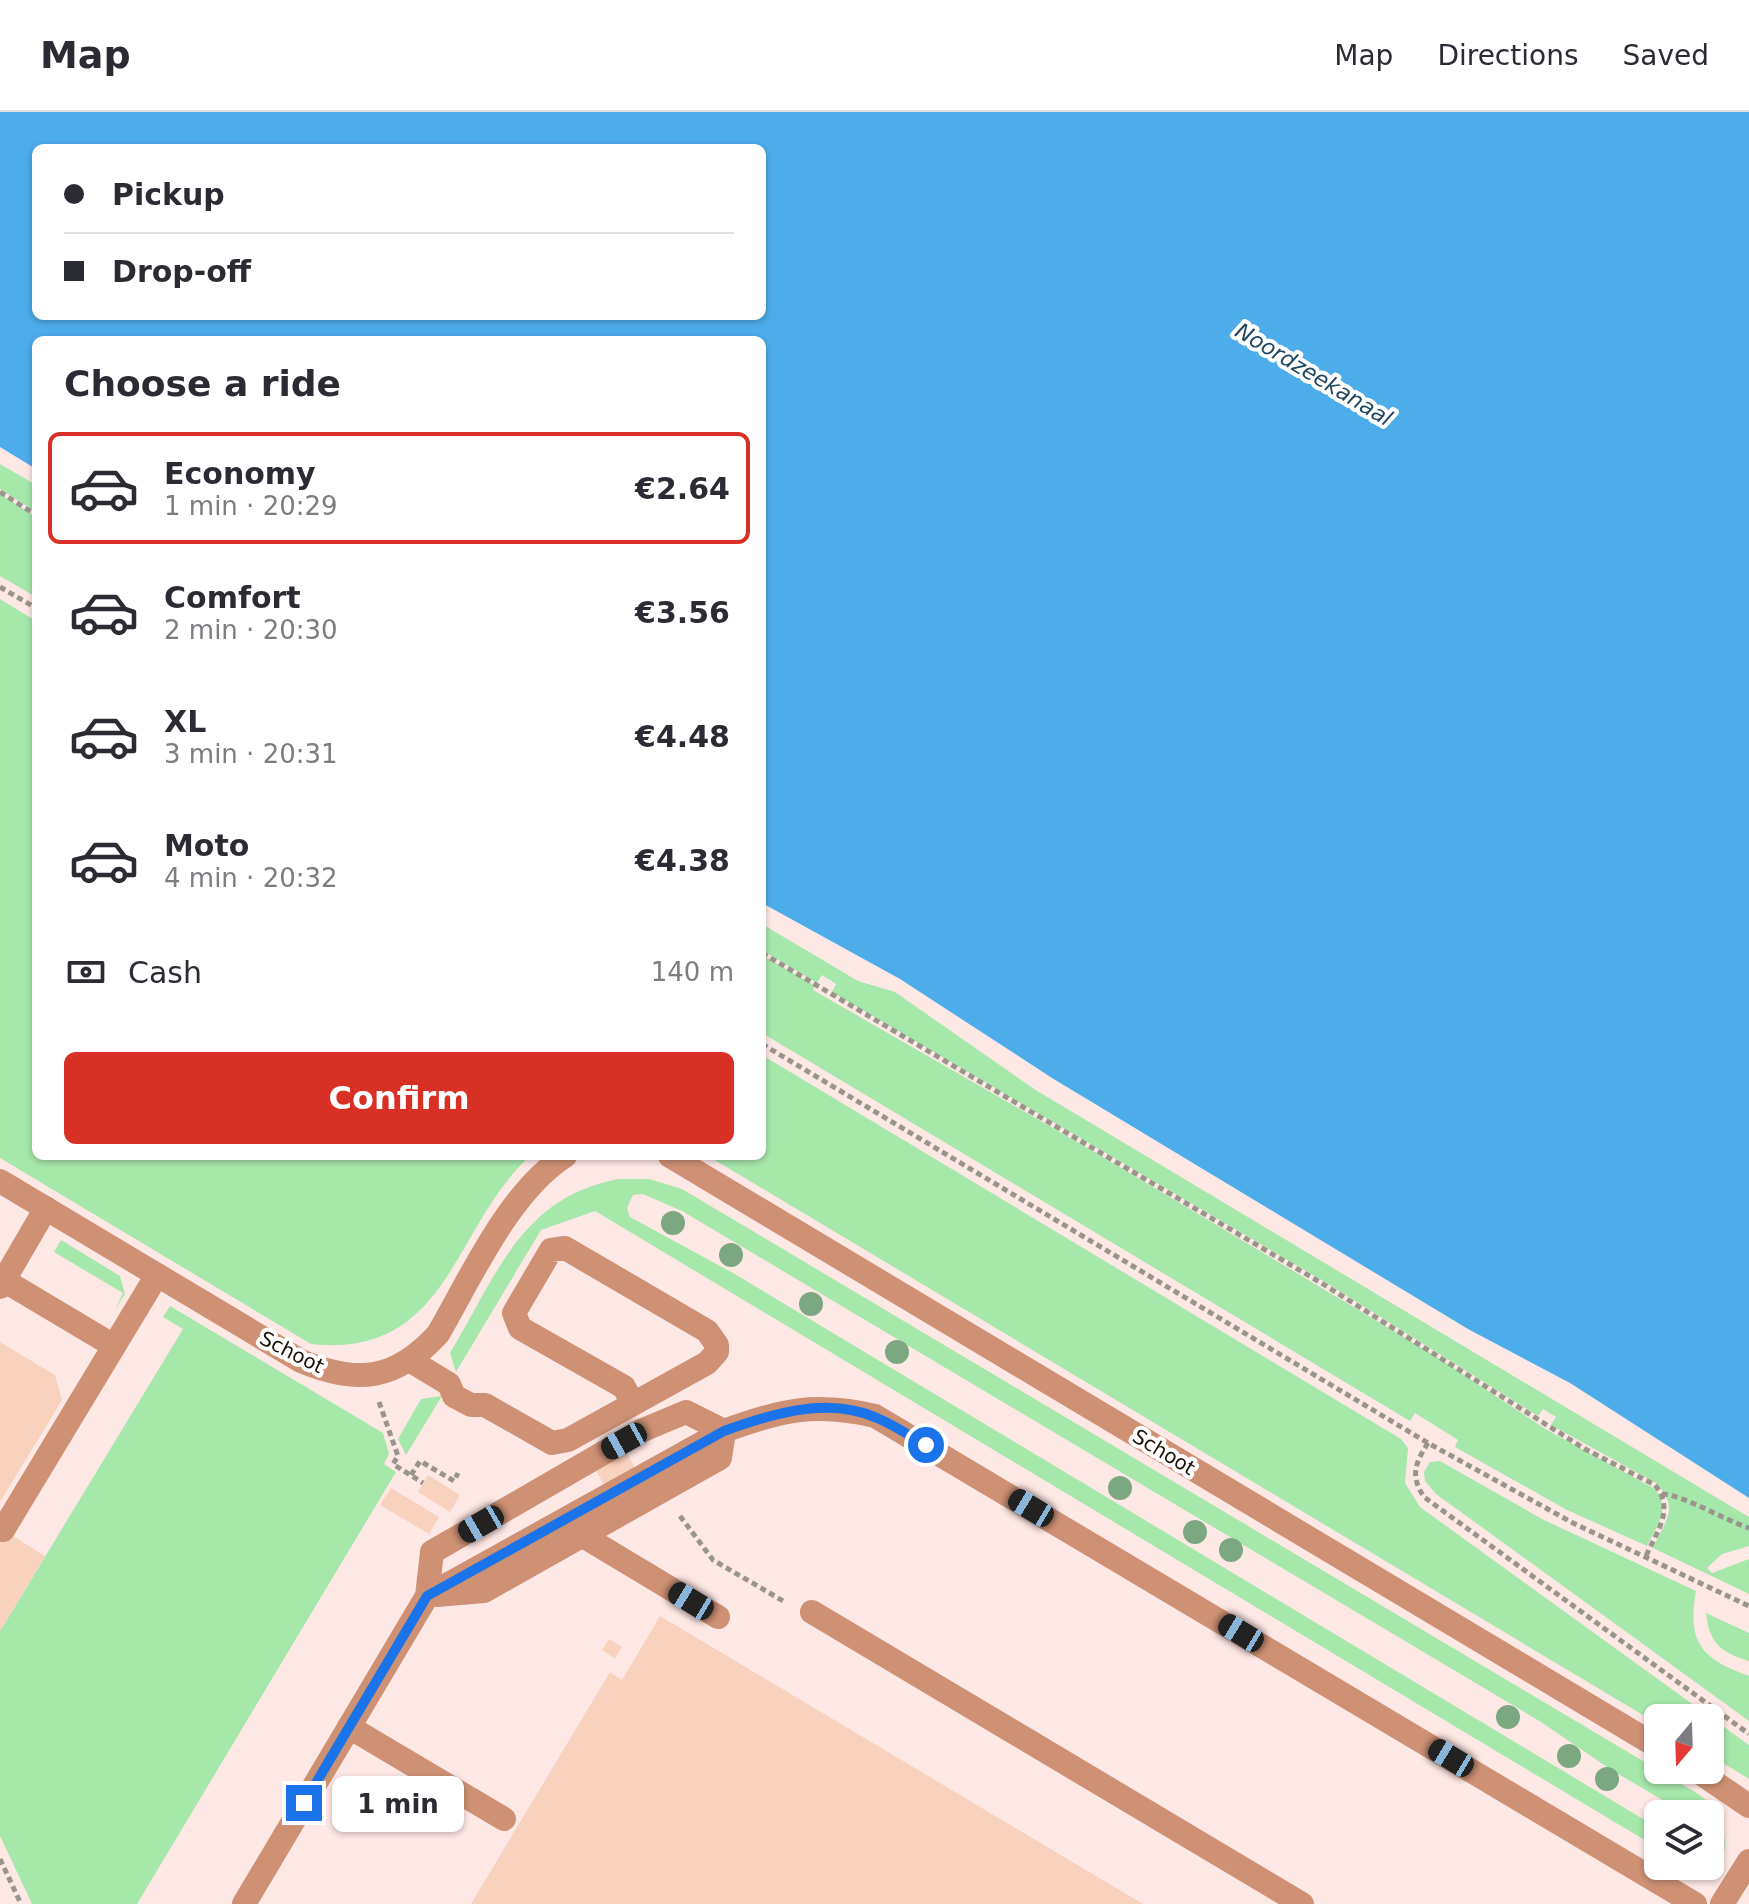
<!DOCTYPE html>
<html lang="en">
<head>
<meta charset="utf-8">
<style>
  :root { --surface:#fff; --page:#f7f7f7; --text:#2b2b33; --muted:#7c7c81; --line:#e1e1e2; --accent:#d93025 }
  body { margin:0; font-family:"DejaVu Sans",sans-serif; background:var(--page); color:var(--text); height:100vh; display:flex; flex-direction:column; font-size:30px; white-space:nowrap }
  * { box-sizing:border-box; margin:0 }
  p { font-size:26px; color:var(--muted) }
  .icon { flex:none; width:44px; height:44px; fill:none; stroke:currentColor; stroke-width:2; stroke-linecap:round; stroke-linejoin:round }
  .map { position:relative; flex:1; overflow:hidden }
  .panel { position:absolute; left:32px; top:224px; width:734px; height:824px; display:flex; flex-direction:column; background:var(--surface); border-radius:12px; box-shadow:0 2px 6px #0004 }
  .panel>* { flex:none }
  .top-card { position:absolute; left:32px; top:32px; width:734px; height:176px; border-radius:12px; box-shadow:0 2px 6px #0004; display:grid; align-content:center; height:176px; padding:0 32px; background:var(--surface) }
  .needle { width:52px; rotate:199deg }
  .controls { position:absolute; left:1644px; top:1592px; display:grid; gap:16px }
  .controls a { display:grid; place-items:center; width:80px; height:80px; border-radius:12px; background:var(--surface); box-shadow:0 2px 6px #0004; font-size:40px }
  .end { position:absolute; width:36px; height:36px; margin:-18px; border:10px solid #1a73e8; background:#fff; box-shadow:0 0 0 4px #fff }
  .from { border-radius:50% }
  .bubble { position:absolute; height:56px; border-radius:12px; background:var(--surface); box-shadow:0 2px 6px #0004; font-size:26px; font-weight:700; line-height:56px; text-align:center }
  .car { position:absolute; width:24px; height:48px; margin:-24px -12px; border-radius:10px; box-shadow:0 0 6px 2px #0007; background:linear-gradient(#222 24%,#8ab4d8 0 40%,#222 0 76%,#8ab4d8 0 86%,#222 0) }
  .top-card b { display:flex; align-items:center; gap:28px; height:76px; font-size:30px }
  .top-card b+b { border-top:2px solid var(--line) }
  .top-card i { width:20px; height:20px; background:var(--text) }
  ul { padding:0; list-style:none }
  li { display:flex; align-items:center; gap:24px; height:112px; margin:0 16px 12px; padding:0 16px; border:4px solid transparent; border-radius:12px }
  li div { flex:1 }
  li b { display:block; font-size:30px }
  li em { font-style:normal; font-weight:700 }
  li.active { border-color:var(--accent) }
  li>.icon { width:72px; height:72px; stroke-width:1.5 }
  h2 { padding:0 32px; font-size:36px; line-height:96px }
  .pay { display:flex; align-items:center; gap:20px; height:88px; padding:0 32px; font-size:30px }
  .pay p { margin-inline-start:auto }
  .action { display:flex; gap:16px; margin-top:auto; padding:16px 32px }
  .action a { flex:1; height:92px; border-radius:12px; background:var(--accent); color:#fff; font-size:32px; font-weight:700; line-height:92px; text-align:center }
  header { display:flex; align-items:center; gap:48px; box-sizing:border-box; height:112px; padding:0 40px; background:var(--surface); border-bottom:2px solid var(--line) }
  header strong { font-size:38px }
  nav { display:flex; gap:44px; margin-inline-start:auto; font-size:28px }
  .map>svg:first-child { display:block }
  .industrial { fill:#fee8e6; fill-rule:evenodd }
  .green { fill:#a6e7aa }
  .water { fill:#4dacea; fill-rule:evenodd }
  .building { fill:#f9d2be }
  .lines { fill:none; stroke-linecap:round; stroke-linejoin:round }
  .path { stroke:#9a958c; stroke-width:5; stroke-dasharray:6 4; stroke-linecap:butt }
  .minor { stroke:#ce9174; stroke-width:24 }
  .tree { fill:#7ba781 }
  .route { stroke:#1a73e8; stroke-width:10 }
  .labels { text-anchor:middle; stroke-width:8; stroke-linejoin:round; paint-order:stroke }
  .street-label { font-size:20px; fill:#1a1207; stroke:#fff }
  .water-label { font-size:22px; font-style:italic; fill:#214863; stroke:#fff }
</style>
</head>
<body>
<header>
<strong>Map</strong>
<nav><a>Map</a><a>Directions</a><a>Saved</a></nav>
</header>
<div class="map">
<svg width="1749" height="1792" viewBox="0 0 1749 1792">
  <rect width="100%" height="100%" fill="#fbf7f1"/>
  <path class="industrial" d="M0,335L36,357V1044H762V791L900,867L1052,966L1468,1217L1570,1271L1749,1386V1792H0ZM1658,1606H1710V1658H1658ZM1658,1702H1710V1754H1658Z"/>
  <g class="green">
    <polygon points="0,352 36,373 36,400 0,377"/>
    <polygon points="0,382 36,405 36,485 0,464"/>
    <path d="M0,487L36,509V1044H530C452,1115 449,1247 311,1232L0,1046Z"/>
    <path d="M762,812L858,869L895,880L1034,977L1749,1405V1434L1722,1442L1707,1456L1712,1461L1749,1447V1482L1653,1436C1666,1407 1680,1397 1656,1371L1551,1313L1556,1305L1543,1297L1538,1304L1325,1170L832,880L836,872L822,863L817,871L762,838Z"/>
    <path d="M762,843L815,874L813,878L1098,1042L1432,1242L1547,1318L1655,1377C1671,1397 1657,1414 1647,1434L1567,1398L1455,1335L1458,1328L1415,1301L1410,1309L762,921Z"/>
    <polygon points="762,943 1401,1327 1408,1336 1405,1371 1420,1395 1749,1633 1749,1667 1710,1643 1710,1606 1658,1606 1658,1612 708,1044 762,1044"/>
    <path d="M619,1067H649L682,1077L1695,1680C1723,1697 1731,1728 1720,1758L1708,1765L1688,1754H1710V1702L1681,1699L1610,1657L1541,1610L682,1099L643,1082L633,1083L627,1096L630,1105L733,1161L1658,1716V1736L595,1099L541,1118L456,1260L450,1241C497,1163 521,1085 619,1067Z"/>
    <polygon points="61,1128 120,1164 125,1182 115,1198 123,1181 54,1140"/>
    <polygon points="170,1194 383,1321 389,1342 384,1352 396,1360 137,1792 32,1792 0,1724 0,1519 183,1217 163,1205"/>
    <polygon points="442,1284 406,1343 398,1327 421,1287"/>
    <path d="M1440,1349L1544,1408L1696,1479C1687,1530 1701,1547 1749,1564V1609L1436,1382L1425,1369L1424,1360L1430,1350Z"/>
    <path d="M1706,1501L1749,1521V1549C1721,1541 1709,1531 1706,1501Z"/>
  </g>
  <path class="water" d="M0,0H1749V1386L1570,1271L1468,1217L1052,966L900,867L762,791V228H36V357L0,335ZM36,36H762V204H36Z"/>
  <g class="building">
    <polygon points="0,1230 55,1263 62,1288 0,1390"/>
    <polygon points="627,1341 635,1356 604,1373 596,1358"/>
    <polygon points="428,1363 460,1383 450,1400 418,1380"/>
    <polygon points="391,1376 439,1405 429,1422 380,1393"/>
    <polygon points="0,1416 45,1444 0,1519"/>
    <polygon points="660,1504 987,1699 1143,1792 471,1792 610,1560 622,1568"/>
    <polygon points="609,1527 622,1535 615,1547 602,1538"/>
  </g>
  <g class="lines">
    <g class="path">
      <polyline points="0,380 36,403"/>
      <polyline points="0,475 36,496"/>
      <path d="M762,841L1323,1172L1585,1337L1655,1373C1675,1397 1657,1419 1646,1444"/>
      <polyline points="762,932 1428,1331 1573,1411 1749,1494"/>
      <polyline points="379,1290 398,1344 393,1352 423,1371"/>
      <path d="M1428,1331C1415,1351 1410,1364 1424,1385L1749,1622"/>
      <polyline points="411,1363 420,1349 454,1369 458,1361"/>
      <path d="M1662,1382C1684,1383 1724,1408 1749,1416"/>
      <polyline points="680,1404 713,1448 785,1490"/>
      <polyline points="0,1747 21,1792"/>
    </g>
    <g class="minor">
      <polyline points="670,1044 1658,1635"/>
      <path d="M0,1069L301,1249C358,1273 396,1268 438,1222C471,1165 509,1080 565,1044"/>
      <polyline points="0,1166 114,1234"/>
      <polyline points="0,1175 46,1096"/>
      <polyline points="411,1249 449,1272 454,1284 471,1293 485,1293 552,1331 568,1328 707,1251 717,1240 717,1233 707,1219 565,1136 551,1138 514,1201 520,1216 624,1275 633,1292"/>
      <polyline points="3,1418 157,1163"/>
      <polyline points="573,1418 718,1505"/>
      <polyline points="437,1483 484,1479 720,1346 724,1319"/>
      <path d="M427,1484L724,1319C781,1298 815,1290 875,1304L1695,1792"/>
      <polyline points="812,1500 1302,1792"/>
      <polyline points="349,1615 504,1707"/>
      <polyline points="1696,1658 1749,1694"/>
      <polyline points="244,1792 427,1484 432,1440 643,1318 686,1300 724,1319"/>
      <polyline points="1722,1792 1749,1749"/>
    </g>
  </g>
  <g class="tree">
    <circle cx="673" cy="1111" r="12"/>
    <circle cx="731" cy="1143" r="12"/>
    <circle cx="811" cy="1192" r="12"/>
    <circle cx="897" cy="1240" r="12"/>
    <circle cx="1120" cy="1376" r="12"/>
    <circle cx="1195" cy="1420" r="12"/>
    <circle cx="1231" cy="1438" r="12"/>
    <circle cx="1508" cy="1605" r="12"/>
    <circle cx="1569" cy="1644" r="12"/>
    <circle cx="1607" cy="1667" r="12"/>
  </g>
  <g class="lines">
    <path class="route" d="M304,1691L427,1484L724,1319C771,1302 827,1284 877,1306C894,1313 910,1324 926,1333"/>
  </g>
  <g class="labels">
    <g class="street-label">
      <text transform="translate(292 1240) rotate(27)" y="7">Schoot</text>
      <text transform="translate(1164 1340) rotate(31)" y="7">Schoot</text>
    </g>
    <g class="water-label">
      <text transform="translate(1314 262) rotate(31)" y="8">Noordzeekanaal</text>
    </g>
  </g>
</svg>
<div class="controls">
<a><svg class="needle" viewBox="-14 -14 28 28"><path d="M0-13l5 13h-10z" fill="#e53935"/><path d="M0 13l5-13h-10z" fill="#7c7c81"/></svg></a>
<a><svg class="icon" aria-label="layers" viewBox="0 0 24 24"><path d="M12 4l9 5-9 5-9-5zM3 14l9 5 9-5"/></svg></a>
</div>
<i class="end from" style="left:926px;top:1333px"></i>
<i class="end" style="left:304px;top:1691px"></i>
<div class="bubble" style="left:332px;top:1664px;width:132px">1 min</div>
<i class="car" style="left:624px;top:1329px;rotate:241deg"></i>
<i class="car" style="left:1031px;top:1396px;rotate:301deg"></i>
<i class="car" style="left:481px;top:1412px;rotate:240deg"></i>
<i class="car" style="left:691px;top:1489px;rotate:301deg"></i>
<i class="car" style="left:1241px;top:1521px;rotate:301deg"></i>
<i class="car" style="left:1451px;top:1646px;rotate:301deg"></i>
<div class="top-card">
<b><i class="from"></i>Pickup</b>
<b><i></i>Drop-off</b>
</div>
<section class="panel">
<h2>Choose a ride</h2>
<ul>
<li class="active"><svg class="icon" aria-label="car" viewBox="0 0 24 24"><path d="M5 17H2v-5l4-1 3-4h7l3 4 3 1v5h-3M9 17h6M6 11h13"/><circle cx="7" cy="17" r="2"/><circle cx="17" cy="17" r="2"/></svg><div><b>Economy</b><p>1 min · 20:29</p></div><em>€2.64</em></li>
<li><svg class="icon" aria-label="car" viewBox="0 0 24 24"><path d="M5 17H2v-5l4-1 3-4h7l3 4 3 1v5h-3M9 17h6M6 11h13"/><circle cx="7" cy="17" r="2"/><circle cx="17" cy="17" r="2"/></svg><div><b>Comfort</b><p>2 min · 20:30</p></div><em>€3.56</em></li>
<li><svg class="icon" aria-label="car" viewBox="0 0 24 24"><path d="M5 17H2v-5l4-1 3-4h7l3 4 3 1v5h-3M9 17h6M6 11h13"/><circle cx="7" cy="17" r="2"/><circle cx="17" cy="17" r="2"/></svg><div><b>XL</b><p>3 min · 20:31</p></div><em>€4.48</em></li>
<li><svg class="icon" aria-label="car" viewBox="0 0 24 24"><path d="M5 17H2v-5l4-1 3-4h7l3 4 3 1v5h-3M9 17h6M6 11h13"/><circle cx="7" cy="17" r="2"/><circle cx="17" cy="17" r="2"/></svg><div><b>Moto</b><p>4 min · 20:32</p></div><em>€4.38</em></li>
</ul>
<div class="pay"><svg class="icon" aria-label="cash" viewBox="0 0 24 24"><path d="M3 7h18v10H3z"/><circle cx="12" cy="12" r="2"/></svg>Cash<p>140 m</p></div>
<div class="action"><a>Confirm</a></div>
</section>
</div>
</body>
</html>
